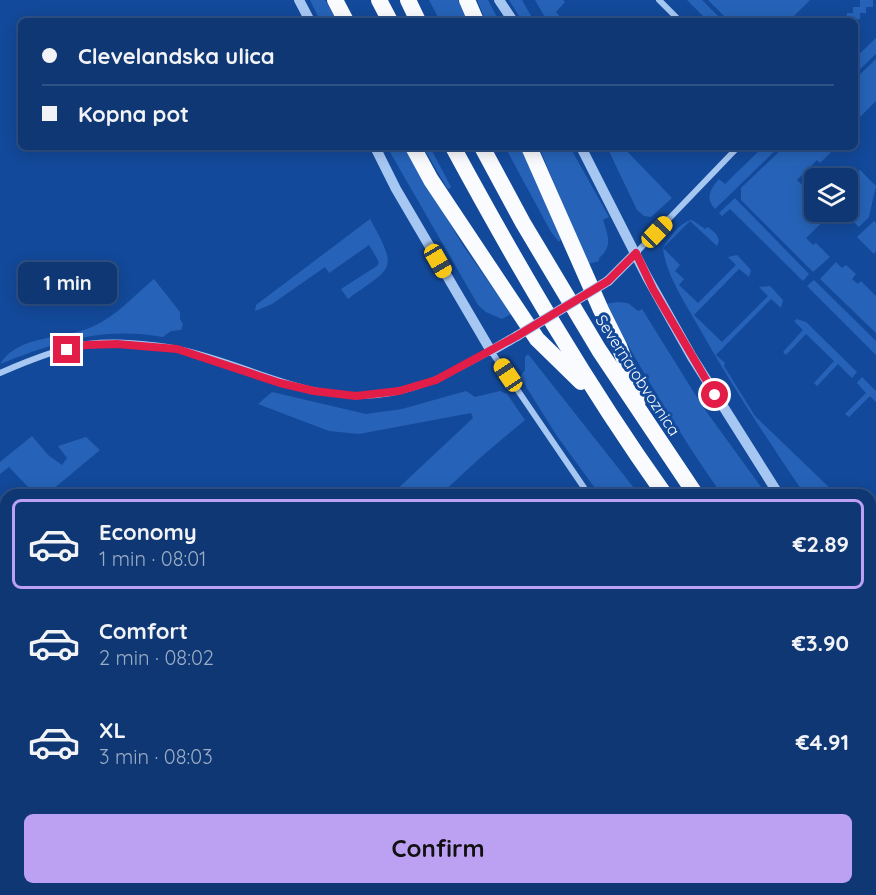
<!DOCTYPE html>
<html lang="en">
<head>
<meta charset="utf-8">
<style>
  :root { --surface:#0e3774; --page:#173f79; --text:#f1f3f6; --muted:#9bacc5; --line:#2e5186; --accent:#bca0f2 }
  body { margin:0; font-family:Quicksand,sans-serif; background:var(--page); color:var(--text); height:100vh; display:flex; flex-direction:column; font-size:22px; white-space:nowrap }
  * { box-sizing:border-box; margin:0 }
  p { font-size:20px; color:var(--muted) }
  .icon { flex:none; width:33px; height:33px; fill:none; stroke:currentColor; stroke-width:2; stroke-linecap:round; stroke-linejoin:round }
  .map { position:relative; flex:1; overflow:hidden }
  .details { position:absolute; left:0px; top:489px; width:876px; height:406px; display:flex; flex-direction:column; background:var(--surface); border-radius:18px 18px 0 0; box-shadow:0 3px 15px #0003,0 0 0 2px var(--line) }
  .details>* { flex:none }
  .hud { position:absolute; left:18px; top:18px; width:840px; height:132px; border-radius:9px; box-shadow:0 3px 15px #0003,0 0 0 2px var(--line); display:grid; align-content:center; height:132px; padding:0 24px; background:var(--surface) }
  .controls { position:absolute; left:804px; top:168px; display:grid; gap:12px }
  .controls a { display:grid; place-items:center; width:54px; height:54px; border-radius:9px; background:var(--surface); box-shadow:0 3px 15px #0003,0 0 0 2px var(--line); font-size:30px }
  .end { position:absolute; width:27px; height:27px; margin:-14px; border:8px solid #e11d48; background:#fff; box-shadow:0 0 0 3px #fff }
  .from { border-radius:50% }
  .bubble { position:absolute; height:42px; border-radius:9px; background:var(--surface); box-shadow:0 3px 15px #0003,0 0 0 2px var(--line); font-size:20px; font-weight:700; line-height:42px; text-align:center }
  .car { position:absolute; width:18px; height:36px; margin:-18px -9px; border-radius:8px; box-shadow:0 0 4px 2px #0007; background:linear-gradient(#f5c518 24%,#345 0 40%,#f5c518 0 76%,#345 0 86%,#f5c518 0) }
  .hud b { display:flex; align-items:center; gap:21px; height:57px; font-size:22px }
  .hud b+b { border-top:2px solid var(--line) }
  .hud i { width:15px; height:15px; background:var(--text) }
  ul { padding:10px 0 0; list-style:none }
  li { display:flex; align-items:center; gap:18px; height:90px; margin:0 12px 9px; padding:0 12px; border:3px solid transparent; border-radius:9px }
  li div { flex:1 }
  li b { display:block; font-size:22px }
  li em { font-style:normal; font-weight:700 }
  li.selected { border-color:var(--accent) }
  li>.icon { width:54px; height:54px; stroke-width:1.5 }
  .action { display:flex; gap:12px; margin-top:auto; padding:12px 24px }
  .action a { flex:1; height:69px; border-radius:9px; background:var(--accent); color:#111; font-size:24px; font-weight:700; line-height:69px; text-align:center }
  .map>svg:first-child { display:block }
  .grass { fill:#2663b8 }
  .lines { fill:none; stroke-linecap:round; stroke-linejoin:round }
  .minor { stroke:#a7c7f3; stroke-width:6 }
  .tertiary { stroke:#a7c7f3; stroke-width:10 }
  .trunk { stroke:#f9fbff; stroke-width:16 }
  .tertiary-bridge { stroke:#a7c7f3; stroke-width:10 }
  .route { stroke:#e11d48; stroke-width:8 }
  .labels { text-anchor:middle; stroke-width:6; stroke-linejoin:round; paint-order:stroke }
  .street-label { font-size:16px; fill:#fff; stroke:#13499a }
</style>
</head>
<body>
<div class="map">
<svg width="876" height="895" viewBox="0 0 876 895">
  <rect width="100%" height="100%" fill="#13499a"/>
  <g class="grass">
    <polygon points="310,0 325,0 337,21 320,21"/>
    <polygon points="429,0 458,0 467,21 440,21"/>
    <polygon points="477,0 488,0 499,21 486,21"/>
    <polygon points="509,0 522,0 534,21 522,21"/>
    <polygon points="535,0 563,0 565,2 556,12 564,21 547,21"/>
    <polygon points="687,0 702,0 723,21 708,21"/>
    <polygon points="708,0 810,0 789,21 729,21"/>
    <polygon points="860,0 876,0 873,0 873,7 866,7 866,13 860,13 860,19 840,21 840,19 847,19 847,13 853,13 853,7 860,7"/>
    <polygon points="876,38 876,54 855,74 855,58"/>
    <polygon points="876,59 876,101 859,118 855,116 855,79"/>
    <polygon points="387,147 405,147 462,244 511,314 502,319 486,312 478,305"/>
    <polygon points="423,147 430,147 451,187 449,189 447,188"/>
    <polygon points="505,147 521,147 561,239 559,242 551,232"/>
    <path d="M539,147H570L609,217L603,220C608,236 613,246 599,258V261L588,264Z"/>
    <polygon points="607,147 623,147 672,198 651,217 644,216 637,210"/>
    <path d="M763,147H779L715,209C705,199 710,189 719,179L725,184Z"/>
    <polygon points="784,147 832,147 834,149 820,163 817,160 797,180 814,197 814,212 833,212 806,238 813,245 816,243 830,257 813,272 741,200 741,188"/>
    <polygon points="860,170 876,186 869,217 859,227 845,214 842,216 838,212 848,212 848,188 853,182 851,179"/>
    <polygon points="735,198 809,274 803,281 730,209 722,216 719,213"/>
    <path d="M370,219C399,272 393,266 348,299L341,289L377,266L379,262L369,245L329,273L325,267L272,304L255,311L256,305Z"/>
    <path d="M692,220L705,229L708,227C714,232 722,237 717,246L690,221L663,248L680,265L675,271L684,279L679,285L698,303L736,265L728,257L737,255L751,270L749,277L739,269L694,315L722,342L768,296L759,287L770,286L783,300L781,308L771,299L716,355L725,363L724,366L755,416L837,495H805C767,439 730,383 697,324C685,303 665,272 663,248C669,238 680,222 692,220Z"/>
    <polygon points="874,221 876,223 876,251 874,254 857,237"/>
    <polygon points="836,262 842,268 846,265 856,274 852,279 858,284 861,281 876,296 876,333 820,279"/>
    <path d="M154,279L180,312V319L183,324L181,330L171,331L163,337C103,326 55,342 0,364C19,334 62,340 92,327C115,317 135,295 154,279Z"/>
    <polygon points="814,280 876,341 876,355 807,286"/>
    <path d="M617,302L628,303L638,311L642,309L703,407L767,495H722C679,433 641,371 606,304Z"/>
    <polygon points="797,319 806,322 857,372 852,378 838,364 817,386 814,383 834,361 806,334 786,355 783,352 803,330 794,321"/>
    <polygon points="528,354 634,488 639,495 600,495 557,436 520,377 525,370 525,357"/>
    <polygon points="862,377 876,391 876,402 870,396 849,417 845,414 866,393 857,383"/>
    <polygon points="500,391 507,394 525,420 481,457 440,495 391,495 473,418 471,413 359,434 329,431 258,404 272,392 366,414 402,409 466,391 475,397"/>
    <polygon points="32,436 48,455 62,465 67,458 58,446 86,437 100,450 46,495 26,495 31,490 9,467 0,474 0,462"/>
    <polygon points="876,528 876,590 870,583 870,534"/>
    <polygon points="870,641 876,648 876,691 870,684"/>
    <polygon points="870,786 876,793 876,841 870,847"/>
    <polygon points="647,890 704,890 699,895 652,895"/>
    <polygon points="742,890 827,890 822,895 737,895"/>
  </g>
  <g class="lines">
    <g class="minor">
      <polyline points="659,0 680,21"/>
      <polyline points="636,253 738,147"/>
      <path d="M0,373C25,362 60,348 87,344C115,341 150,343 178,349C246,363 304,401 377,395C420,391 454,371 491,351L589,495"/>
      <polyline points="599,895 605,890"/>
    </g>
    <g class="tertiary">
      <polyline points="299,0 310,21"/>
      <polyline points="499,0 513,21"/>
      <polyline points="375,147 396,189 491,351 517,336"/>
      <polyline points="581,147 647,277 692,357 779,495"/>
      <polyline points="608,281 636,253"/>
      <polyline points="870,618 876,626"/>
    </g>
    <g class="trunk">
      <polyline points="335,0 346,21"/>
      <polyline points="379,0 390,21"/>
      <polyline points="408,0 418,21"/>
      <polyline points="467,0 476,21"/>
      <polyline points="413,147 431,180 537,339 581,382"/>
      <path d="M453,147C518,267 586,384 665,495"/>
      <polyline points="482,147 523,223 599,350 696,495"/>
      <polyline points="529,147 601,310 619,346 639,399"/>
      <polyline points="870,716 876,723"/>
      <polyline points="870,755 876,762"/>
    </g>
    <polyline class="tertiary-bridge" points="517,336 608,281"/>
  </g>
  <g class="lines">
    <polyline class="route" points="67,350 86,345 117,344 177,349 280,383 314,391 356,396 399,391 436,380 517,336 608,281 636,253 653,289 715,395"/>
  </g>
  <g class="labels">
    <g class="street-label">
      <text transform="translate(638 375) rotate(57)" y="6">Severna obvoznica</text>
    </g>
  </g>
</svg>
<div class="controls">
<a><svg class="icon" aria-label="layers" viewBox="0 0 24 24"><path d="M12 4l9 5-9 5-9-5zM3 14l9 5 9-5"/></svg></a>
</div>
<i class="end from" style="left:715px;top:395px"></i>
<i class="end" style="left:67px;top:350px"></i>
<div class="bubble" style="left:18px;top:262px;width:99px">1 min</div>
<i class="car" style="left:657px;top:232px;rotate:44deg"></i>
<i class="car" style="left:438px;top:261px;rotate:150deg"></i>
<i class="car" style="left:508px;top:375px;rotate:326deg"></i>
<div class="hud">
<b><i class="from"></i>Clevelandska ulica</b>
<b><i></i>Kopna pot</b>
</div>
<section class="details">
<ul>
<li class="selected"><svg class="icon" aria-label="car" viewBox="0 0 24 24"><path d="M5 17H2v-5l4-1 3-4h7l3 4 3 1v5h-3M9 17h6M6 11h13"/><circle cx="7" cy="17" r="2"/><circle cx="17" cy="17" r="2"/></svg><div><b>Economy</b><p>1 min · 08:01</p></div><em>€2.89</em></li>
<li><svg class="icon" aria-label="car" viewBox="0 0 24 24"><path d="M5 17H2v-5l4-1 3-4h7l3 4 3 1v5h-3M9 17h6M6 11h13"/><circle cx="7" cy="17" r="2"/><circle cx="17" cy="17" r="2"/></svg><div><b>Comfort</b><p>2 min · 08:02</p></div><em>€3.90</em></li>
<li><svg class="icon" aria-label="car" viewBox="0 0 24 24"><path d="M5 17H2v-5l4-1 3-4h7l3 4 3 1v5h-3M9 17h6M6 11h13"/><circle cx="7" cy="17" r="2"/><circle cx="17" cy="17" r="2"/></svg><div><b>XL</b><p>3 min · 08:03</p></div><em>€4.91</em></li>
</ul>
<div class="action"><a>Confirm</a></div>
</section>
</div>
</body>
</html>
